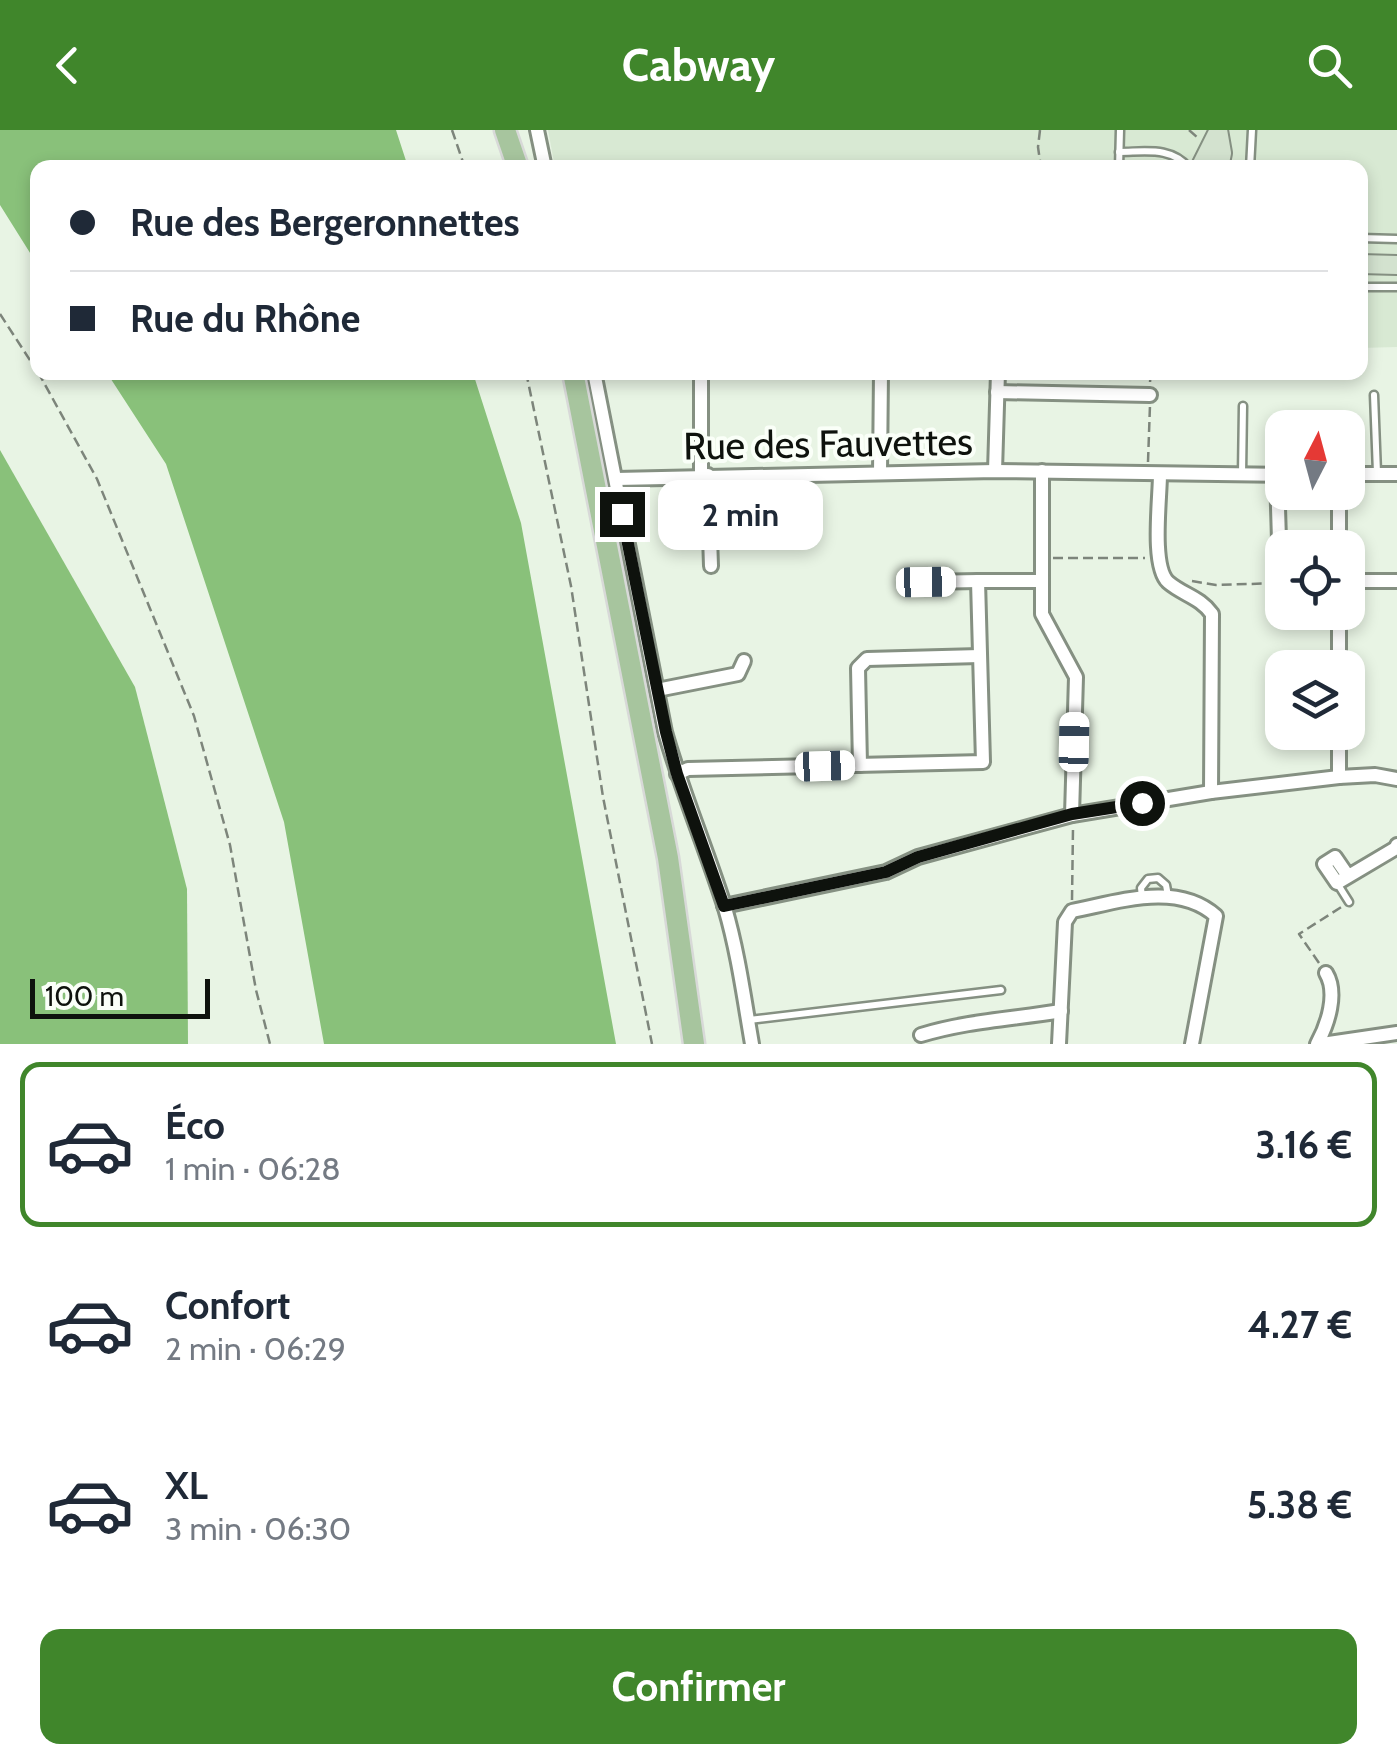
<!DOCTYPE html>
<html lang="fr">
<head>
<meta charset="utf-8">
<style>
  :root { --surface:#fff; --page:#f6f6f7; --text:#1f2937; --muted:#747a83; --line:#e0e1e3; --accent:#40862b }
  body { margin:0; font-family:Cabin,sans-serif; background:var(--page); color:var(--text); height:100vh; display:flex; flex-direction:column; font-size:38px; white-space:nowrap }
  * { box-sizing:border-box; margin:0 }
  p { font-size:32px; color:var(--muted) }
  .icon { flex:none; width:55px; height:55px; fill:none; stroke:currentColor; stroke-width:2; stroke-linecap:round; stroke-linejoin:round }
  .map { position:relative; height:914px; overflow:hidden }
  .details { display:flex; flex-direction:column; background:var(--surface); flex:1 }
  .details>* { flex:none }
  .hud { position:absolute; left:30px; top:30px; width:1338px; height:220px; border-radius:20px; box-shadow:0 5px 15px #0003; display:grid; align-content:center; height:220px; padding:0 40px; background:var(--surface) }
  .needle { width:65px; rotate:6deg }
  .fabs { position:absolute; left:1265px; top:280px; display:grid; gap:20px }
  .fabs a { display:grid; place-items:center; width:100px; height:100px; border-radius:20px; background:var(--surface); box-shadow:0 5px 15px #0003; font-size:50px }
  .scale { position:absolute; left:30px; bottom:25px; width:180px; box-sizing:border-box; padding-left:10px; border:5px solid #0e120d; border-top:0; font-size:28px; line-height:35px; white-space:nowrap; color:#0e120d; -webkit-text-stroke:8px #fafff8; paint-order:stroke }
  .end { position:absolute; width:45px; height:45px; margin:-22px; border:12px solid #0e120d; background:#fff; box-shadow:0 0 0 5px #fff }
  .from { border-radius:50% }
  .bubble { position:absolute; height:70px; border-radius:20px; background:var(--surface); box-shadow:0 5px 15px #0003; font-size:32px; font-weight:800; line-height:70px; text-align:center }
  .car { position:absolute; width:30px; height:60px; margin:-30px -15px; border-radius:12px; box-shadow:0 0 8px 2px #0007; background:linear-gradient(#fff 24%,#345 0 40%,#fff 0 76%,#345 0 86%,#fff 0) }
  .hud b { display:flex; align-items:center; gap:35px; height:95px; font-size:38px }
  .hud b+b { border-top:2px solid var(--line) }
  .hud i { width:25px; height:25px; background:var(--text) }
  ul { padding:18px 0 0; list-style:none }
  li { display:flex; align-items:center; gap:30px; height:165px; margin:0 20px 15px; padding:0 20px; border:5px solid transparent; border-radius:20px }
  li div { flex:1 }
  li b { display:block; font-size:38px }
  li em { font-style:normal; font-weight:800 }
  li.current { border-color:var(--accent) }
  li>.icon { width:90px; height:90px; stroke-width:1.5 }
  .cta { display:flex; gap:20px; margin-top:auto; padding:20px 40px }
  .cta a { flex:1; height:115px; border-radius:20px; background:var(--accent); color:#fff; font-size:40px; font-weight:800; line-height:115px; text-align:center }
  header { display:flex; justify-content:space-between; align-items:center; height:130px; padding:0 40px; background:var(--accent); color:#fff; font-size:45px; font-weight:800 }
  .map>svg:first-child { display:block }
  .built { fill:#d8e9d3 }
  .water { fill:#89c17a }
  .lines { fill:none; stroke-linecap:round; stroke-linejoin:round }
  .lane-casing { stroke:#859082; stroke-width:11 }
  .street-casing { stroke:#859082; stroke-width:18 }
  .secondary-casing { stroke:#859082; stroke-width:22 }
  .primary-casing { stroke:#d8d9d8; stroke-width:25 }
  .path { stroke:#7d857b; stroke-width:2.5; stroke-dasharray:10 5; stroke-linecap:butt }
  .lane { stroke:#fff; stroke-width:6 }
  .street { stroke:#fff; stroke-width:12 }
  .secondary { stroke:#d3e2cf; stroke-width:18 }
  .primary { stroke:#a7c59e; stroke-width:20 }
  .route { stroke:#0e120d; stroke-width:12 }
  .labels { text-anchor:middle; stroke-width:8; stroke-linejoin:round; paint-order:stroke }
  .street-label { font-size:38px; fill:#0e120d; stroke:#fafff8 }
</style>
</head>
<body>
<header><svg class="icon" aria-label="back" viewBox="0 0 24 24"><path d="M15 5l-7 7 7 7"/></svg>Cabway<svg class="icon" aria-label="search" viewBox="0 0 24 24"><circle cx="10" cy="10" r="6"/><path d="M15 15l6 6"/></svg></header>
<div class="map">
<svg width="1397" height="914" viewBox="0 0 1397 914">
  <rect width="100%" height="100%" fill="#e8f4e4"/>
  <polygon class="built" points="548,0 1397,0 1397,217 1360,218 1360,38 555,38"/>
  <g class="water">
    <polygon points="0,0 396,0 408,37 38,38 37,134 0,75"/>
    <polygon points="107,243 473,243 521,393 616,914 324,914 284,692 166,334"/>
    <polygon points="0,320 135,557 187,759 188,914 0,914"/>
  </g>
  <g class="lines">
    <defs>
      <g id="lane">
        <path d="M1119,22C1145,22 1171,16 1189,38"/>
        <polyline points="1119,38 1120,0"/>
        <polyline points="1250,38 1252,0"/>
        <polyline points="1360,108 1397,109"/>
        <polyline points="1360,157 1397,157"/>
        <polyline points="1374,265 1377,343"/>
        <polyline points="1242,344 1243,276"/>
        <polyline points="1337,753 1349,772"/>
        <polyline points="1142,767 1141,758 1148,749 1158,748 1166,755 1168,766"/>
        <polyline points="749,890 1001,860"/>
      </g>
      <g id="street">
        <polyline points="537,0 545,38"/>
        <path d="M594,242L665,602C682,662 706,718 725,778C738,822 744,868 752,914"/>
        <polyline points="701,242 701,345"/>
        <polyline points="997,262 1150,265"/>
        <polyline points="995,341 998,242"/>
        <polyline points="1042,341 1042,484 1076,547 1072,685"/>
        <polyline points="880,343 881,242"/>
        <path d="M1160,344C1160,369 1151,436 1168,452C1183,465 1200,467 1212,484L1211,662"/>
        <polyline points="1348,344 1397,344"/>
        <polyline points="708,345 711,436"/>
        <polyline points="1277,345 1279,410"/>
        <polyline points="616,349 995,341 1282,345"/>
        <polyline points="1339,362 1339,418"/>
        <polyline points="1348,451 1397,451"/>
        <polyline points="925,452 978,451"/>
        <polyline points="1339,482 1339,538"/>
        <polyline points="657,560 738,544 744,531"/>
        <polyline points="1339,602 1339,647"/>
        <polyline points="860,635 858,538 867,529 980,526"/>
        <polyline points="677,644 688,639 983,632 978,451 1042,451"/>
        <polyline points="1348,746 1335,727 1324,734 1337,753 1396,718 1397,715"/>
        <polyline points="724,776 886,742 918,727 1072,685 1211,662 1339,647 1375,645 1397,649"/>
        <path d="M921,905C967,891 1013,889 1061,881"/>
        <path d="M1059,914L1065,792L1072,781C1118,772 1177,751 1216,786L1192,914"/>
        <path d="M1317,914C1328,894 1338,863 1326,843"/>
        <polyline points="1322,914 1397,903"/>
      </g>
      <g id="secondary">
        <polyline points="1218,0 1222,23 1219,38"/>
        <polyline points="1200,38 1218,2"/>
        <polyline points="1360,134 1397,135"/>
      </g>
      <g id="primary">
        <polyline points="505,0 518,38"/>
        <polyline points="573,242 668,728 694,914"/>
      </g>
    </defs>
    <use href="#lane" class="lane-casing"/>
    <use href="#street" class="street-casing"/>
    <use href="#secondary" class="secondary-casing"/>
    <use href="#primary" class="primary-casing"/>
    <g class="path">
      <polyline points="452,0 465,38"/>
      <polyline points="1040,0 1038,17 1041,38"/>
      <polyline points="1189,0 1198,8"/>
      <polyline points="1090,38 1092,38"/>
      <polyline points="0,184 37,241"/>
      <polyline points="38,242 97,349 194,586 230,715 256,860 270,914"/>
      <polyline points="526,242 571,456 603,667 652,914"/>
      <polyline points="1150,252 1151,242"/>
      <polyline points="1148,332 1150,275"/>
      <polyline points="1053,428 1145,428"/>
      <polyline points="1192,451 1216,455 1282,453"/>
      <polyline points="1072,770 1073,698"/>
      <polyline points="1319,833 1299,804 1343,776"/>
    </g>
    <use href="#lane" class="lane"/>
    <use href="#street" class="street"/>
    <use href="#secondary" class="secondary"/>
    <use href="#primary" class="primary"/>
  </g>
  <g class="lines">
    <polyline class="route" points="622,384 666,602 677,644 724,776 886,742 918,727 1072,684 1142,673"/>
  </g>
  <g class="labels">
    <g class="street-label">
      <text transform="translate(828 314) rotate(-1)" y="13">Rue des Fauvettes</text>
    </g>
  </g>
</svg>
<div class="fabs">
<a><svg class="needle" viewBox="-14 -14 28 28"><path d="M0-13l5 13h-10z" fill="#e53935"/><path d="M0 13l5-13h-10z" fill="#747a83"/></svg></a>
<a><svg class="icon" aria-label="locate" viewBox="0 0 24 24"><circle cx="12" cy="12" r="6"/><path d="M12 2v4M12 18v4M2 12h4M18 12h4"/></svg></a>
<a><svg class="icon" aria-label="layers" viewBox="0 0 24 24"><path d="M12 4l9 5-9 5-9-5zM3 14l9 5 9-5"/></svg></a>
</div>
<div class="scale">100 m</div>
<i class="end from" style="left:1142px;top:673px"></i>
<i class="end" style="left:622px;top:384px"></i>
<div class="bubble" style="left:658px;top:350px;width:165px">2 min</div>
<i class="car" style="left:926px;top:452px;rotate:89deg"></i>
<i class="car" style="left:1074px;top:612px;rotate:1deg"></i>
<i class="car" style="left:825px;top:636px;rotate:88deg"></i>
<div class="hud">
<b><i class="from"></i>Rue des Bergeronnettes</b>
<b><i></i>Rue du Rhône</b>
</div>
</div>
<section class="details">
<ul>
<li class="current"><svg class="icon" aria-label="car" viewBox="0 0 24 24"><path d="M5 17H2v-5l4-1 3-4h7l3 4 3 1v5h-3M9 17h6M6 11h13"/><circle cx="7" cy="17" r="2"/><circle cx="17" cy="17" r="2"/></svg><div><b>Éco</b><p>1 min · 06:28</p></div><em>3.16 €</em></li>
<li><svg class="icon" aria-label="car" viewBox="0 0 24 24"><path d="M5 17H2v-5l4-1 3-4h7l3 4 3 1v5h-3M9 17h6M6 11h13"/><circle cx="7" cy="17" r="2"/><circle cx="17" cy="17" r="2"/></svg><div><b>Confort</b><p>2 min · 06:29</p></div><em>4.27 €</em></li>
<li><svg class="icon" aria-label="car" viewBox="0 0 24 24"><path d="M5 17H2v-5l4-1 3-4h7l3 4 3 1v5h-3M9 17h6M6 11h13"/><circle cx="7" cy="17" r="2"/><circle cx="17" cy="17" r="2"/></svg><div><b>XL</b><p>3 min · 06:30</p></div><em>5.38 €</em></li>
</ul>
<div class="cta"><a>Confirmer</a></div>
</section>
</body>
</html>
